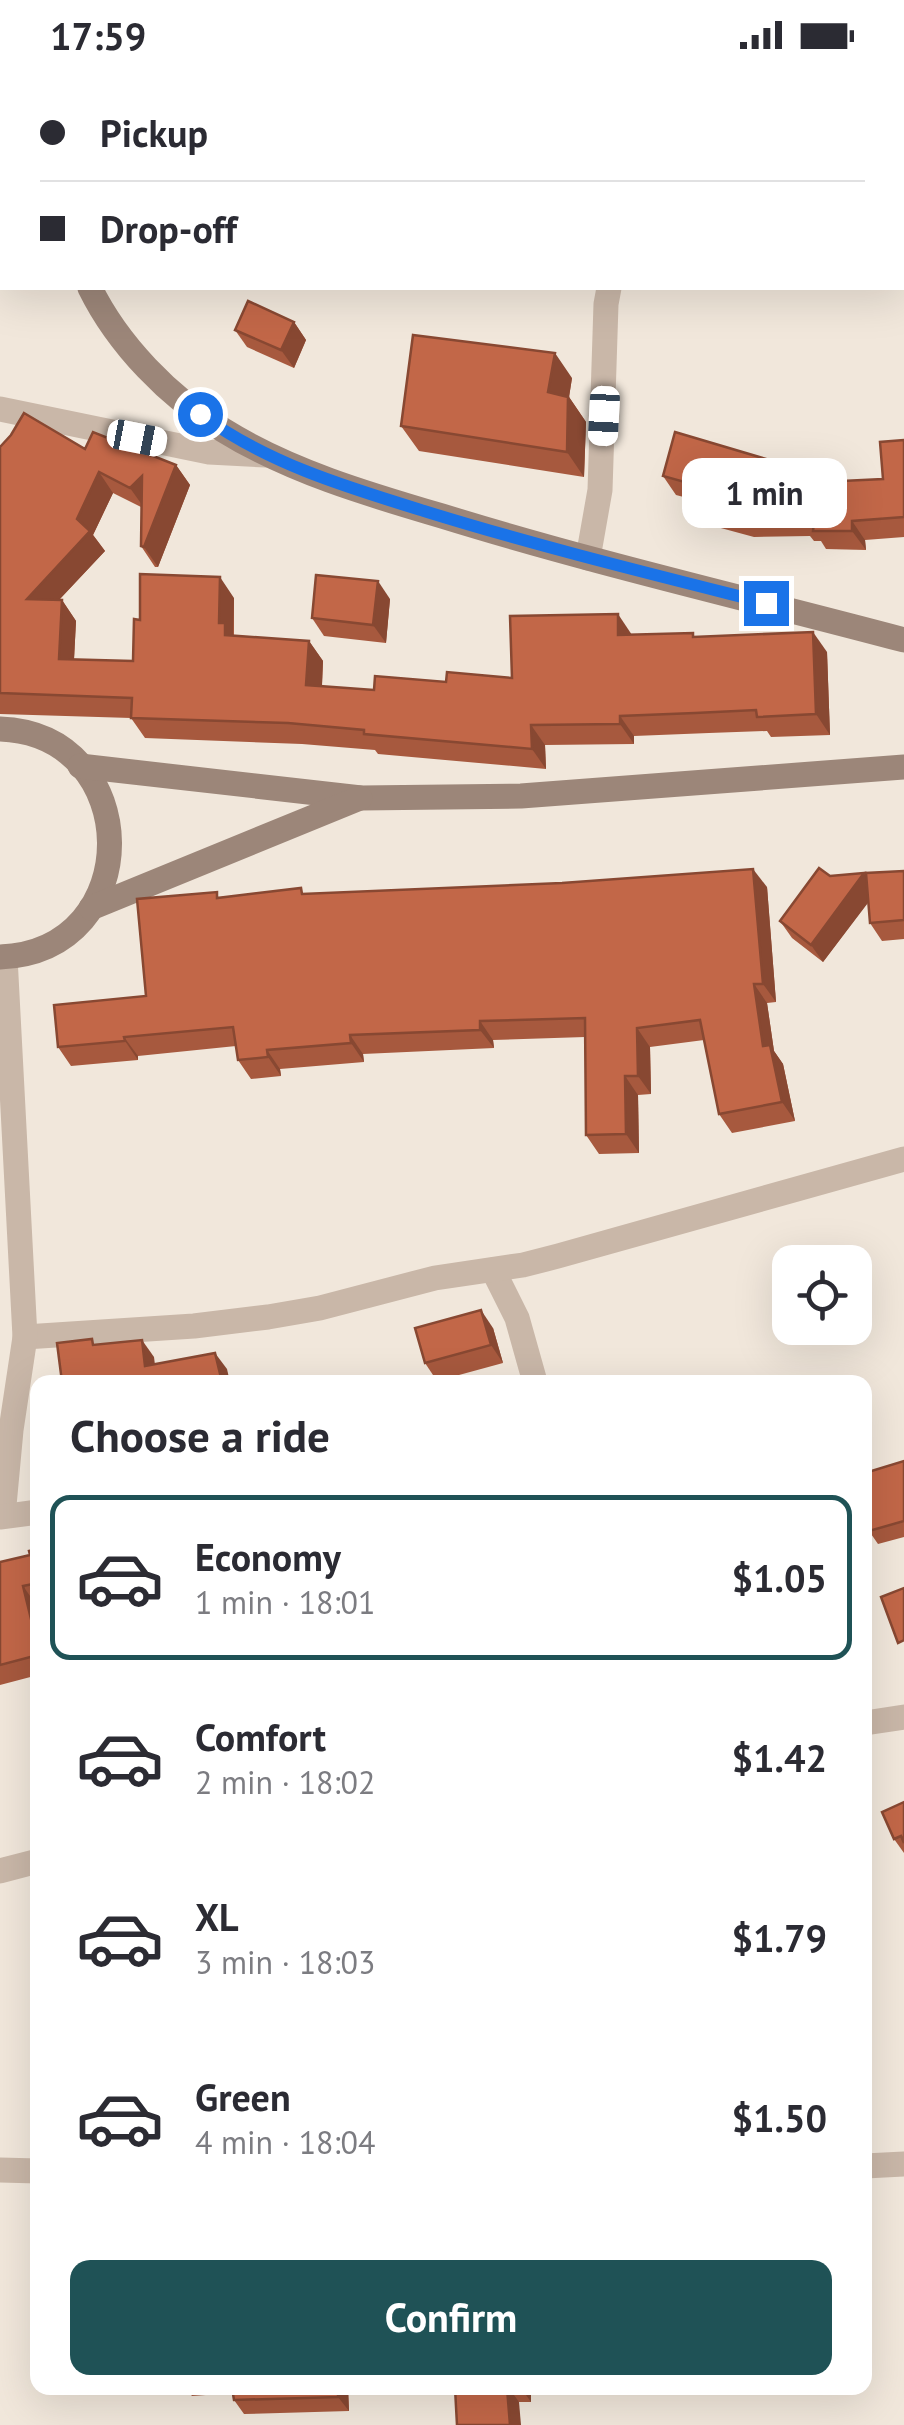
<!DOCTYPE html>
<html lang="en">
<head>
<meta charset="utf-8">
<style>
  :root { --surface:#fff; --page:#f2f2f3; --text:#2b2b33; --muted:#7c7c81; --line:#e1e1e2; --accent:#1f5256 }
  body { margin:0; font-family:"PT Sans",sans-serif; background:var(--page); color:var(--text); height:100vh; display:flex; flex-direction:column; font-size:38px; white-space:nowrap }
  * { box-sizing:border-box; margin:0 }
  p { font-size:32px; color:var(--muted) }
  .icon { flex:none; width:55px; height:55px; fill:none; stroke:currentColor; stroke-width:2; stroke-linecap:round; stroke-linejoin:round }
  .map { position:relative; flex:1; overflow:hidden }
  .side { position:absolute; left:30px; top:1305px; width:842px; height:1020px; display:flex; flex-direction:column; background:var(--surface); border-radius:20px; box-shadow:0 10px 40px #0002 }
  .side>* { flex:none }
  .guide { position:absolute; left:0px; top:0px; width:905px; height:220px; box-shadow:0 10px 40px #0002; display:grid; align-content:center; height:220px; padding:0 40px; background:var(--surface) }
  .buttons { position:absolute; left:772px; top:1175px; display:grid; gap:20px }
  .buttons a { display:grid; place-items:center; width:100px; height:100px; border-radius:20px; background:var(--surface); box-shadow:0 10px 40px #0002; font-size:50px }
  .end { position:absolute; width:45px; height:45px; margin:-22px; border:12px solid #1a73e8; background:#fff; box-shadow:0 0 0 5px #fff }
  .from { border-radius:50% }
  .bubble { position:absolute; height:70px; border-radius:20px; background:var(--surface); box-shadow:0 10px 40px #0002; font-size:32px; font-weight:800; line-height:70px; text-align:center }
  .car { position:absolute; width:30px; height:60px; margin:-30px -15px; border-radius:12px; box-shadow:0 0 8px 2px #0007; background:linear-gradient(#fff 24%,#345 0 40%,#fff 0 76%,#345 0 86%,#fff 0) }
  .guide b { display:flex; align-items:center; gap:35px; height:95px; font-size:38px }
  .guide b+b { border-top:2px solid var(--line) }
  .guide i { width:25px; height:25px; background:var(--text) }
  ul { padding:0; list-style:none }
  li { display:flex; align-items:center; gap:30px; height:165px; margin:0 20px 15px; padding:0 20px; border:5px solid transparent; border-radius:20px }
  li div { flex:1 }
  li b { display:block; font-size:38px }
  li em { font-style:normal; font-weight:800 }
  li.active { border-color:var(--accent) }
  li>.icon { width:90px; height:90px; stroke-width:1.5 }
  h2 { padding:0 40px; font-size:45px; line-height:120px }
  .cta { display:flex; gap:20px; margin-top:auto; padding:20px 40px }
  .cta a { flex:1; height:115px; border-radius:20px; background:var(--accent); color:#fff; font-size:40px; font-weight:800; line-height:115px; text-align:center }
  .status { display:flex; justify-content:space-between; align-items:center; height:70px; padding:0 50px; background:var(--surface); direction:ltr }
  .status svg { height:28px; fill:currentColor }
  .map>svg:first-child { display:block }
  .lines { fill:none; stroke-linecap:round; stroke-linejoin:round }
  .minor { stroke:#c9b7a8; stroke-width:25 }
  .secondary { stroke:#9c8679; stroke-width:25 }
  .wall { fill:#a7593e }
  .shaded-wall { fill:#884832 }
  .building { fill:#c26748; stroke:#884832; stroke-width:2.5 }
  .route { stroke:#1a73e8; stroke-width:12 }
</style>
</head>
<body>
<div class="status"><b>17:59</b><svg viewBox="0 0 49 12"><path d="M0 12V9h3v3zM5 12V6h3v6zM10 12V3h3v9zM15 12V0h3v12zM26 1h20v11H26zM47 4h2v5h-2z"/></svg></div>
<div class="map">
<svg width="904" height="2355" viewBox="0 0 904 2355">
  <rect width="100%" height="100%" fill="#f1e7db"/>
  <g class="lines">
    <g class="minor">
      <polyline points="902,137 904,137"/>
      <polyline points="0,339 209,382 266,385"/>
      <polyline points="588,488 600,420 606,234 609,218"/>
      <polyline points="493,1200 517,1248 535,1312"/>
      <polyline points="25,1267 194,1256 268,1247 320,1238 435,1208 523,1195 558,1186 904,1089"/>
      <polyline points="3,1446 11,1360 25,1267 5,887"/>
      <polyline points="0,1447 38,1442"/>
      <polyline points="865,1653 904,1647"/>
      <polyline points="0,1801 38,1791"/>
      <polyline points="865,2096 904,2094"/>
      <polyline points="0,2100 38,2101"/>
    </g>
    <g class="secondary">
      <polyline points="30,0 30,2"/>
      <path d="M90,218C118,275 169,327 223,360C289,401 367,424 442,446C594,493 750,529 904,570"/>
      <path d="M0,659C144,664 148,881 0,887"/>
      <polyline points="80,696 361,728 521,726 904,697"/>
      <polyline points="91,838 360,728"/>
    </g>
  </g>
  <g class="wall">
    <polygon points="294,252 306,270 294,298 247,277 235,260"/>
    <polygon points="572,308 569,327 586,352 584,407 419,381 401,356"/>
    <polygon points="904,370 904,467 865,470 866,480 826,479 821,471 814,471 810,466 754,467 706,454 693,435 695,430 676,425 663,406 800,399 821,399 830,411 883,409"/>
    <polygon points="0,377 85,379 176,395 190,415 158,497 155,497 141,476 141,437 113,423 93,465 105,481 59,530 62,530 76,551 74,589 133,591 140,550 234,528 234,566 309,571 323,591 322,616 374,620 446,612 512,608 632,565 695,567 827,582 830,665 771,667 767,661 709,663 634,666 634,674 545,675 546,699 378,684 375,680 302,674 145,668 131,648 0,644"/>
    <polygon points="390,529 386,573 324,566 312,548"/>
    <polygon points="904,801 904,869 882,871 870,853 868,832 823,892 792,868 780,851 830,806 866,806"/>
    <polygon points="767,817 776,932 767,933 774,981 783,994 795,1051 732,1063 719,1044 704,970 650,977 651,1024 638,1025 639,1083 599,1084 586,1065 585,967 493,970 494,978 363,984 364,992 280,999 281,1006 251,1009 238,990 236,976 138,986 138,990 71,996 58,977 146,926 220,827 305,824"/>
    <polygon points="493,1258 503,1293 437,1311 425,1293"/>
    <polygon points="904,1391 904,1467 878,1474 869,1461 865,1463 865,1403"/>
    <polygon points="38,1479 38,1532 35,1533 38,1544 38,1605 0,1615 0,1492 30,1485"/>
    <polygon points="904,1732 904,1783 894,1769"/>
    <polygon points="185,2318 348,2318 349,2341 244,2344 234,2330 233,2323 192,2326"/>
    <polygon points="455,2318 531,2318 531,2332 519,2332"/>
  </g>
  <g class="shaded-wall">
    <polygon points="294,252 306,270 294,298 281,280"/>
    <polygon points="555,283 572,308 569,327 586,352 584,407 567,382 548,322"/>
    <polygon points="176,395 190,415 158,497 144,477"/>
    <polygon points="821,399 834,418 821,412"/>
    <polygon points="99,402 113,423 93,465 105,481 41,549 27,529 77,449"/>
    <polygon points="142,406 145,439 130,418"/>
    <polygon points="852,451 865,470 866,480 852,461"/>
    <polygon points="220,507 234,528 233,565 239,573 225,565 219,553"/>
    <polygon points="378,511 390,529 386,573 373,555"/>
    <polygon points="62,530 76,551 73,609 59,589"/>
    <polygon points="618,544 632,565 618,565"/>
    <polygon points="813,562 827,582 830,665 816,644"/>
    <polygon points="309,571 323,591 321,636 306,615"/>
    <polygon points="620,646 634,666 634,674 620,654"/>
    <polygon points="531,655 545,675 546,699 532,679"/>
    <polygon points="753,799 767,817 776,932 763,914"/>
    <polygon points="864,803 877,821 823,892 811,875"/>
    <polygon points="754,914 767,933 774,981 783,994 795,1051 782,1032 763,976"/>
    <polygon points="480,951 493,970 494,978 480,960"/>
    <polygon points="637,958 650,977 651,1024 638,1006"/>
    <polygon points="350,965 363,984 364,992 351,973"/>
    <polygon points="124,967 138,986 138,990 125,971"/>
    <polygon points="267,980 280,999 281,1006 268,987"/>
    <polygon points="625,1006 638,1025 639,1083 626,1064"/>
    <polygon points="481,1240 493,1258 503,1293 491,1275"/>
    <polygon points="142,1270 154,1287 157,1312 145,1296"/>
    <polygon points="215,1283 227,1299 230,1312 222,1312"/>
    <polygon points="23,1516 35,1533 38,1544 38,1578"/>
    <polygon points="338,2318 348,2318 349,2341 338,2327"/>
    <polygon points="507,2318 509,2318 519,2332 521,2355 510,2355"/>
    <polygon points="521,2318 531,2318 531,2332"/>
  </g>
  <g class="building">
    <polygon points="248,231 294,252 281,280 235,260"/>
    <polygon points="413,265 555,283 548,322 568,327 567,382 401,356"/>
    <polygon points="24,343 85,379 93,362 176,395 144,477 141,476 142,406 130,418 99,402 77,449 90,461 27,529 62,530 59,589 133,591 134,549 140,550 140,504 220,507 219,553 225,553 225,565 309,571 306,615 374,620 375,606 446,612 447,602 512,608 510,546 618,544 618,565 693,563 693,567 813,562 816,644 757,647 756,640 695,643 620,646 620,654 531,655 532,679 364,664 364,660 288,653 131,648 132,628 0,623 0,377 11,365"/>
    <polygon points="675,362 800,399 821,399 821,412 883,409 880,372 904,370 904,447 852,451 852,461 813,461 814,452 800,452 800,447 741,449 693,435 699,416 663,406"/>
    <polygon points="316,505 378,511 373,555 312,548"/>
    <polygon points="819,798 830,806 864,803 811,875 780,851"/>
    <polygon points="753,799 763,914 754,914 763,976 770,975 782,1032 719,1044 700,950 637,958 638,1006 625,1006 626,1064 586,1065 585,948 480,951 480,960 350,965 351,973 267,980 268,987 238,990 233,957 124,967 125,971 58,977 54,935 146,926 137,829 217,822 217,828 301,818 302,824 562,813"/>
    <polygon points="904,801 904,850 870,853 866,803"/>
    <polygon points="481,1240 491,1275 425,1293 415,1258"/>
    <polygon points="92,1269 93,1275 142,1270 145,1296 215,1283 222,1312 76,1312 75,1311 62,1312 57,1273"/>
    <polygon points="35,1382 38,1382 38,1412 34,1412"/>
    <polygon points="904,1391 904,1451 869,1461 865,1445 865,1403"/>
    <polygon points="38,1479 38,1513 23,1516 38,1578 38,1585 0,1595 0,1492 30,1485 29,1481"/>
    <polygon points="904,1518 904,1570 898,1573 881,1527"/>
    <polygon points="904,1732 904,1773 901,1766 894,1769 882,1742"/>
    <polygon points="232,2318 338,2318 338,2327 234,2330"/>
    <polygon points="455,2318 507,2318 510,2355 457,2355"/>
  </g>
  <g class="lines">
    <path class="route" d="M200,344C266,393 346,417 424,441C537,476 651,504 766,533"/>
  </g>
</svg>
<div class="buttons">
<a><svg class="icon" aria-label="locate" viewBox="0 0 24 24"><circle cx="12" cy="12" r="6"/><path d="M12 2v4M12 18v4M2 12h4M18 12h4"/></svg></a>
</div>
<i class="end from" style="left:200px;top:344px"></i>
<i class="end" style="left:766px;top:533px"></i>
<div class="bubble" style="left:682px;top:388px;width:165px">1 min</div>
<i class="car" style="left:604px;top:346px;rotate:183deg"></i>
<i class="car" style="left:137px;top:368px;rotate:101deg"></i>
<div class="guide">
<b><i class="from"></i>Pickup</b>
<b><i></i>Drop-off</b>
</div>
<section class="side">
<h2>Choose a ride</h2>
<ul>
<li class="active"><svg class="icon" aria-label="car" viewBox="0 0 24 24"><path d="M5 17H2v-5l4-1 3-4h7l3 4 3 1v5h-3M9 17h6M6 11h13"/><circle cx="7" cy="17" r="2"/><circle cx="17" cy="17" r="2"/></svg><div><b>Economy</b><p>1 min · 18:01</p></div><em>$1.05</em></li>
<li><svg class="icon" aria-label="car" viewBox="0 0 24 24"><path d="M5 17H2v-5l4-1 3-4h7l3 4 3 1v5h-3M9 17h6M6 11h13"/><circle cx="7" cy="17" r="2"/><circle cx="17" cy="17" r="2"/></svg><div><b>Comfort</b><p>2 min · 18:02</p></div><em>$1.42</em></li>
<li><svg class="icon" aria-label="car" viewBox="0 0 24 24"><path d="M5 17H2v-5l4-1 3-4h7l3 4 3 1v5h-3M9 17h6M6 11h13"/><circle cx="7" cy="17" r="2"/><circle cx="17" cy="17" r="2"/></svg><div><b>XL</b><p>3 min · 18:03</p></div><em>$1.79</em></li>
<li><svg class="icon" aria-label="car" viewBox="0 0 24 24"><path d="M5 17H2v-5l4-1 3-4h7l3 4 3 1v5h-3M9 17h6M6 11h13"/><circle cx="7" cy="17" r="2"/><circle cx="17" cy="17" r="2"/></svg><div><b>Green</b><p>4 min · 18:04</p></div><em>$1.50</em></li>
</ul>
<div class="cta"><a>Confirm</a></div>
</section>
</div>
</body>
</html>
